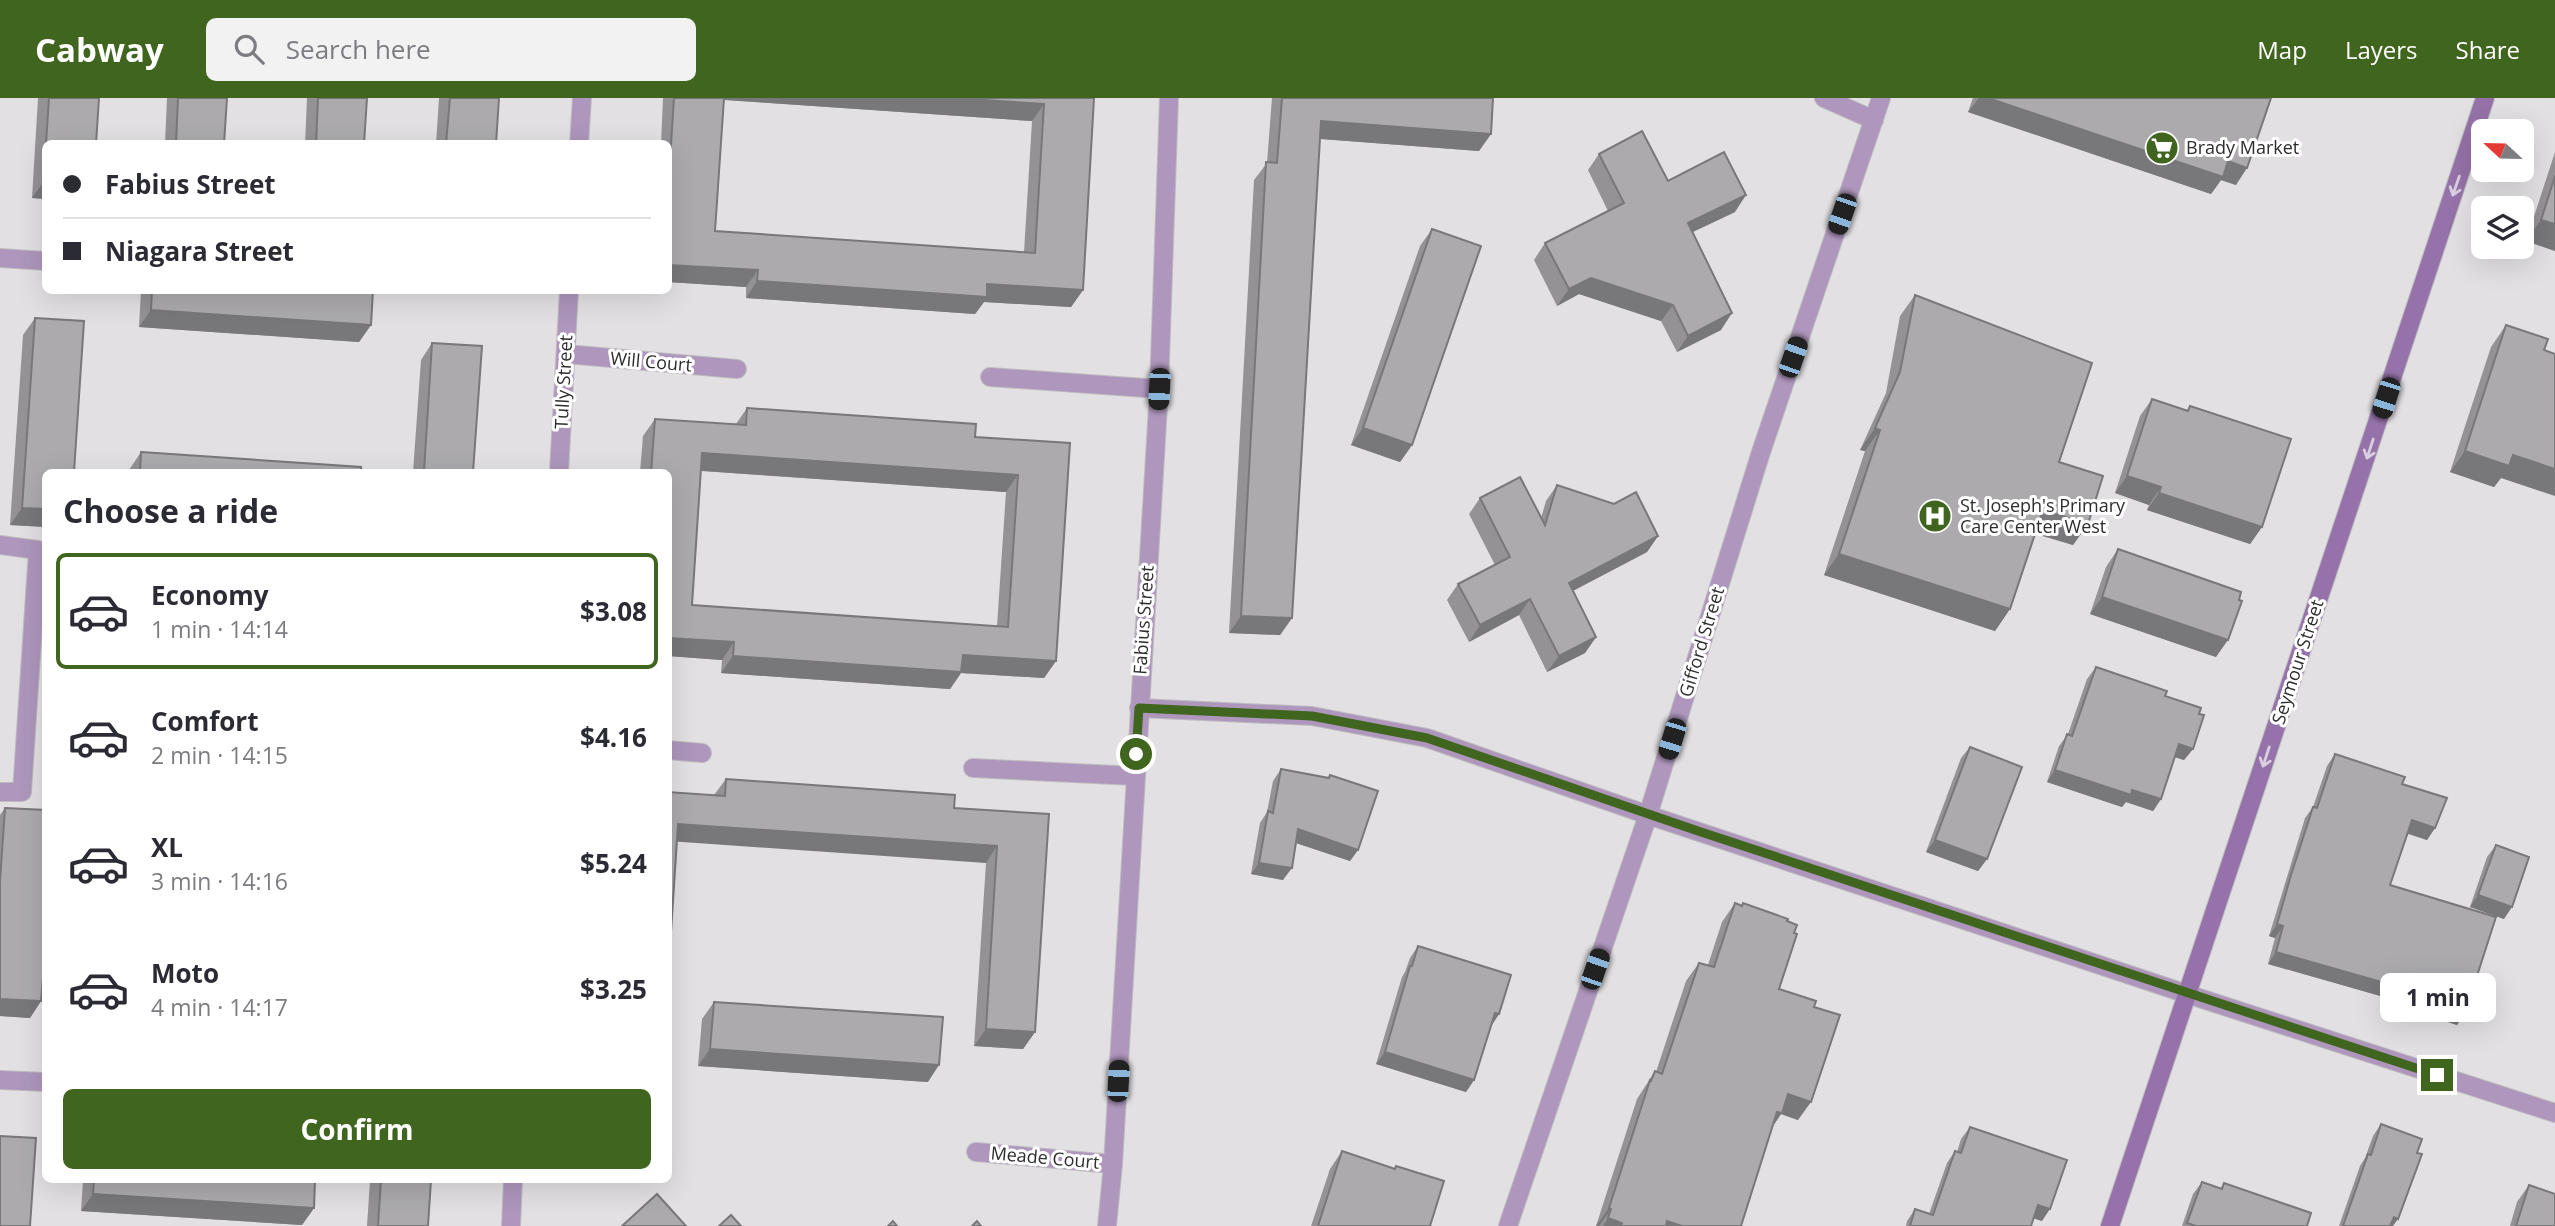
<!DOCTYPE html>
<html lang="en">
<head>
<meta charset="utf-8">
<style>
  :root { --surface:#fff; --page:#f2f2f3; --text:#2b2b33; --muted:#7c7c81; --line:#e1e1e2; --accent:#40651f }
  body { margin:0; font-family:"Open Sans",sans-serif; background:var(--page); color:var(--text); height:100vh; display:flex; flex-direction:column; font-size:26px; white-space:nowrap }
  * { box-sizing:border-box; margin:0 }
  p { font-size:23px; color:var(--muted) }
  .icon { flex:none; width:38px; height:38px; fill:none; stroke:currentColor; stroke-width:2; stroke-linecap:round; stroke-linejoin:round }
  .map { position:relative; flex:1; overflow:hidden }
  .details { position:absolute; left:42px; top:371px; width:630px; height:714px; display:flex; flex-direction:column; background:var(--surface); border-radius:10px; box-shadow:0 7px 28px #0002 }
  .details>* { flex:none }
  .hud { position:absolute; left:42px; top:42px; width:630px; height:154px; border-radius:10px; box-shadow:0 7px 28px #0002; display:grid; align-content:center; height:154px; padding:0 21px; background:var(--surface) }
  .needle { width:46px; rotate:292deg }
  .controls { position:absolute; left:2471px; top:21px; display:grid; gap:14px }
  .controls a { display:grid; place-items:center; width:63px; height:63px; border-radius:10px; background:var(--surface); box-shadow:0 7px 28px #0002; font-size:35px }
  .end { position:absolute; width:32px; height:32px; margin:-16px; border:9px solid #40651f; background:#fff; box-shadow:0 0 0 4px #fff }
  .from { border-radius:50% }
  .bubble { position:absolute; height:49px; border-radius:10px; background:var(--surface); box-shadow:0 7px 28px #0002; font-size:23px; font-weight:700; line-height:49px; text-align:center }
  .car { position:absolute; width:21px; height:42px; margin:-21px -10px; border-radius:9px; box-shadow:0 0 5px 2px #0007; background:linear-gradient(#222 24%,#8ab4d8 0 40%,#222 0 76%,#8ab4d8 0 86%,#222 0) }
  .hud b { display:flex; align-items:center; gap:24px; height:66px; font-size:26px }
  .hud b+b { border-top:2px solid var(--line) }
  .hud i { width:18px; height:18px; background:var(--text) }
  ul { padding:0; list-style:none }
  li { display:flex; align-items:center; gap:21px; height:116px; margin:0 14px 10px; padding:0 7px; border:4px solid transparent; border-radius:10px }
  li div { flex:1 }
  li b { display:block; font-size:26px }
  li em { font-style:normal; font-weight:700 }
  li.selected { border-color:var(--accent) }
  li>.icon { width:63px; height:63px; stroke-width:1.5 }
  h2 { padding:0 21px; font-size:32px; line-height:84px }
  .primary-button { display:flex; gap:14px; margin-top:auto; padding:14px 21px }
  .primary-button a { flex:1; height:80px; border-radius:10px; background:var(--accent); color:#fff; font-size:28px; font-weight:700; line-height:80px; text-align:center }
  header { display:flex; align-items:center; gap:42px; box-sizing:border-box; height:98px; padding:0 35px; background:var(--accent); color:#fff }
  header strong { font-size:33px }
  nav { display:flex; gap:38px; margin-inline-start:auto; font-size:24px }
  .search { width:490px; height:63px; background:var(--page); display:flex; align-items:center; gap:18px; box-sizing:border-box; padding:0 24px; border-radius:10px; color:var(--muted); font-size:26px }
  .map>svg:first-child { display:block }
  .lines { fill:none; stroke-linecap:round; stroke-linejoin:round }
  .street-casing { stroke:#bebcbf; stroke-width:20 }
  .secondary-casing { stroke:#bebcbf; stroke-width:20 }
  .street { stroke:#ae96bc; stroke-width:18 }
  .secondary { stroke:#9572a9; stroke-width:18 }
  .wall { fill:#949295; fill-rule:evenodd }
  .shaded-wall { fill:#787779 }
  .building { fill:#acaaad; stroke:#787779; stroke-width:2; fill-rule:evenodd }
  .oneway { stroke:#dacee1 }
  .route { stroke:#40651f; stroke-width:9 }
  .labels { text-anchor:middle; stroke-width:6; stroke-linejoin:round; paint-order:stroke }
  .poi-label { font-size:18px; fill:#2d2d2e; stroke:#fff; text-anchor:start }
  .street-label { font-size:18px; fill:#2d2d2e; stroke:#fff }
</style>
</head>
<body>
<header>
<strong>Cabway</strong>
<div class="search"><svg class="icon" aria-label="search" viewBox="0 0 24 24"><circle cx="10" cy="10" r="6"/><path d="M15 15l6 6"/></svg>Search here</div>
<nav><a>Map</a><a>Layers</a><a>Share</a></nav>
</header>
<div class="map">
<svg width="2555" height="1128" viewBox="0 0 2555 1128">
  <rect width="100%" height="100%" fill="#e2e0e3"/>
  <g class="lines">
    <defs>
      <g id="street">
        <polyline points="1824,0 1874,22"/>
        <polyline points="579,46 582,0"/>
        <polyline points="0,160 46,163"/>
        <polyline points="566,256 737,271"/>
        <polyline points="990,279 1159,291"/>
        <polyline points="559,374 569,192"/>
        <polyline points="0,447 38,452 22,694 0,694"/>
        <polyline points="1139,610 1312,618 1427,640 1648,717 2187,896 2555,1015"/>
        <polyline points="668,652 702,655"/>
        <polyline points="973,670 1135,678"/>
        <polyline points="0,982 46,984"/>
        <polyline points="976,1054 1113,1066"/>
        <polyline points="511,1128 513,1082"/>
        <polyline points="1107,1128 1113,1066 1159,291 1169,0"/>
        <polyline points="1508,1128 1648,717 1761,354 1881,0"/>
      </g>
      <polyline id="secondary" points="2110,1128 2485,0"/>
    </defs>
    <use href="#street" class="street-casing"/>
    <use href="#secondary" class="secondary-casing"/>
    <use href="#street" class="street"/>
    <use href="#secondary" class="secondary"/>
  </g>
  <g class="wall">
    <polygon points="38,0 99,0 96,46 46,46 46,101 32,100"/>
    <polygon points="167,0 227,0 224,46 165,46"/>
    <polygon points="307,0 367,0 364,46 305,46"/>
    <polygon points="439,0 499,0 496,46 436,46"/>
    <path d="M663,0H1094L1083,192L1071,209L984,204L975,216L746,200V189L668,184V46H661ZM724,2L1032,23L1024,154L715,133Z"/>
    <polygon points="1272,0 1493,0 1491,36 1479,53 1320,41 1292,520 1280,537 1229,535 1254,82 1267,65"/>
    <polygon points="1973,0 2271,0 2236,87 2221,82 2211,96 1968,14"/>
    <polygon points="2555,54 2555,153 2526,143"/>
    <polygon points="1599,56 1668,83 1735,114 1692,134 1721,232 1677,254 1661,223 1579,196 1557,208 1534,162 1545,145 1608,113 1588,72"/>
    <polygon points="1432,131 1412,347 1400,364 1351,347 1420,148"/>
    <polygon points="141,192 373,192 371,227 359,244 139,229"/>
    <polygon points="1915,197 2059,364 2088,426 2073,447 2035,436 2010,511 1995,533 1824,477 1865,353 1860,352 1886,295 1900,218"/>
    <polygon points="35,220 46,429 10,427 23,237"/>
    <polygon points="2506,227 2544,252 2501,380 2494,389 2450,374 2491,249"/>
    <polygon points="432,245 473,374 413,374 421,262"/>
    <polygon points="2152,301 2186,313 2190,308 2262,429 2250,446 2147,412 2149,407 2115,395 2140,318"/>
    <path d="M747,310L975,339L1070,345L1056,563L1044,580L961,575L950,591L721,575L722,562L668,558V374H640L643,338L655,321L736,326ZM701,373L1006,394L997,528L692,507Z"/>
    <polygon points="141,354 361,374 129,374 129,372"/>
    <polygon points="1557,387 1658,438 1647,454 1573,493 1596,539 1585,555 1547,574 1519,517 1469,544 1447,502 1458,486 1495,467 1469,416 1480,400 1541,420 1546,403"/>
    <polygon points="2118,451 2216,559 2090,516 2106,469"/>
    <polygon points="2096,569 2165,598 2193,651 2184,662 2175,659 2161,701 2153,713 2126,704 2122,709 2047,684 2059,648 2068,636 2087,581"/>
    <polygon points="1970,649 1987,761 1978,773 1926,754 1961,660"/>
    <polygon points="2335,656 2402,686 2435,730 2427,742 2408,736 2390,787 2465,915 2457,927 2403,909 2405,905 2268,866 2275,840 2269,838 2305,720 2313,709 2327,668"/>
    <polygon points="1281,671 1328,680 1330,677 1358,752 1350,763 1296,745 1283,782 1251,776 1260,725 1267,714 1273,683"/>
    <polygon points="726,681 954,710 1049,716 1035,934 1023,951 974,948 986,765 668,694 714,697"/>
    <polygon points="5,710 41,903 30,920 0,918 0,717"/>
    <polygon points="2496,747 2504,821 2470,809 2487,759"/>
    <polygon points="1735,805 1787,823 1779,891 1814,909 1798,1022 1781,1016 1772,1029 1741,1128 1596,1128 1637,1001 1655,973 1656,974 1686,883 1699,865 1708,867 1722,824"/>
    <polygon points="1418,848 1499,916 1492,927 1474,982 1466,994 1376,966 1402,879 1405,874 1410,860"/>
    <polygon points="714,904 928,984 698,968 702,921"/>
    <polygon points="2381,1026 2393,1128 2339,1128 2360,1068 2365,1060 2373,1038"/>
    <polygon points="1970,1029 2042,1123 2033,1120 2031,1128 1906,1128 1907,1123 1915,1111 1929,1116 1947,1065 1955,1053 1957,1054 1961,1041"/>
    <polygon points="1342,1053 1394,1071 1396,1068 1430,1128 1311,1128 1330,1071"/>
    <polygon points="83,1082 315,1082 314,1110 302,1127 81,1113"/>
    <polygon points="370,1082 431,1082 428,1128 367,1128"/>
    <polygon points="2202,1084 2220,1091 2224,1085 2307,1128 2182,1128 2193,1096"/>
    <polygon points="2529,1087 2555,1128 2510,1128 2517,1104"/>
  </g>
  <g class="shaded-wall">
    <polygon points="714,0 954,0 1044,6 1032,23 713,1"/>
    <polygon points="1979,0 1988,0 2228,63 2247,70 2236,87 2221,82 2211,96 1968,14"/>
    <polygon points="1321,23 1491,36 1479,53 1309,40"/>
    <polygon points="44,83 46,83 46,101 32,100"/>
    <polygon points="1746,97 1735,114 1676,142 1688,125"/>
    <polygon points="2541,122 2555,126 2555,153 2526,143"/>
    <polygon points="668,167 758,172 746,189 668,184"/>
    <polygon points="1591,180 1673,207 1661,223 1579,196 1557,208 1569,191"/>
    <polygon points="757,183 987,186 1083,192 1071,209 984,204 975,216 746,200"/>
    <polygon points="151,212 371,227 359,244 139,229"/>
    <polygon points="1732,215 1721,232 1677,254 1688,238"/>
    <polygon points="1363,330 1412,347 1400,364 1351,347"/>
    <polygon points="1875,330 1880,332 1865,353 1860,352"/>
    <polygon points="2465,353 2513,357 2555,371 2555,398 2501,380 2494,389 2450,374"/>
    <polygon points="702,355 1018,377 1006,394 690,372"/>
    <polygon points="2127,378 2161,389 2149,407 2115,395"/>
    <polygon points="2159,395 2262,429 2250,446 2147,412"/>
    <polygon points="22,410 46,411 46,429 10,427"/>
    <polygon points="2043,412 2088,426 2073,447 2028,433"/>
    <polygon points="1658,438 1647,454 1557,501 1569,485"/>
    <polygon points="1839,456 2010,511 1995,533 1824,477"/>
    <polygon points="2102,499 2228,542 2216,559 2090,516"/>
    <polygon points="1530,501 1519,517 1469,544 1480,527"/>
    <polygon points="1241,518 1292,520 1280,537 1229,535"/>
    <polygon points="1596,539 1585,555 1547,574 1559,558"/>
    <polygon points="668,540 734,544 722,562 668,558"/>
    <polygon points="963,557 1056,563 1044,580 961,575 950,591 721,575 733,558"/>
    <polygon points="2179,646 2193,651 2184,662 2171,658"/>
    <polygon points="2055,672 2132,692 2161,701 2153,713 2126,704 2122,709 2047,684"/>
    <polygon points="2412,722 2435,730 2427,742 2404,734"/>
    <polygon points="678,726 997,748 986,765 668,743"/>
    <polygon points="1298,731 1358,752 1350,763 1290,743"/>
    <polygon points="1935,742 1987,761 1978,773 1926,754"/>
    <polygon points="1259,765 1292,770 1283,782 1251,776"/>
    <polygon points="2478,797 2512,809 2504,821 2470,809"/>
    <polygon points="2277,826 2283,828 2275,840 2269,838"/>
    <polygon points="2276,854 2413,893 2405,905 2268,866"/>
    <polygon points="2412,897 2465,915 2457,927 2403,909"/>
    <polygon points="0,901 41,903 30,920 0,918"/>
    <polygon points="1495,915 1499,916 1491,928"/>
    <polygon points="986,931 1035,934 1023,951 974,948"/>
    <polygon points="710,951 939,967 928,984 698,968"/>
    <polygon points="1385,954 1474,982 1466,994 1376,966"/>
    <polygon points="1788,996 1811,1004 1798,1022 1781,1016 1769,1034 1764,1032"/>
    <polygon points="93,1096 314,1110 302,1127 81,1113"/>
    <polygon points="2038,1107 2050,1111 2042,1123 2030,1119"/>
    <polygon points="1609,1110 1611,1111 1599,1128 1596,1128"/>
    <polygon points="2394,1119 2398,1121 2393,1128 2387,1128"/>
    <polygon points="1608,1120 1622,1125 1620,1128 1603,1128"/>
    <polygon points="1667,1123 1682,1128 1664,1128"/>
  </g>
  <g class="building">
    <polygon points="49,0 99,0 96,46 46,46"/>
    <polygon points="178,0 227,0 224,46 176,46"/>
    <polygon points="318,0 367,0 364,46 316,46"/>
    <polygon points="450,0 499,0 496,46 446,46"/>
    <polygon points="674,0 724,0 715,133 1035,155 1044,6 954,0 1094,0 1083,192 987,186 987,199 757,183 758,172 668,167 668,92"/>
    <polygon points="1282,0 1493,0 1491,36 1321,23 1292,520 1241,518 1266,64 1277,65"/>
    <polygon points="1988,0 2271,0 2247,70 2228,63 2223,79"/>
    <polygon points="1642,33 1668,83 1724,54 1746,97 1688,125 1732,215 1688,238 1673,207 1591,180 1569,191 1545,145 1624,105 1599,56"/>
    <polygon points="46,55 46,83 44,83"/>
    <polygon points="2555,78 2555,126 2541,122"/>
    <polygon points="1432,131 1481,148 1412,347 1363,330"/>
    <polygon points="152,192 373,192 371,227 151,212"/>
    <polygon points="1915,197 2092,265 2059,364 2103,378 2088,426 2043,412 2010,511 1839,456 1880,332 1875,330 1900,274"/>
    <polygon points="35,220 84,223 74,374 46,374 46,411 22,410"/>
    <polygon points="2506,227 2548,241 2544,252 2555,256 2555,371 2513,357 2509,368 2465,353"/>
    <polygon points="432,245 482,248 473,374 424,374"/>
    <polygon points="2152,301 2188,313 2190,308 2291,341 2262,429 2159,395 2161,389 2127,378"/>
    <path d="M747,310L976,326L975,339L1070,345L1056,563L963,557L961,574L733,558L734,544L668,540V374H651L655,321L746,327ZM702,355L1018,377L1008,529L692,507Z"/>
    <polygon points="141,354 361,369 361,374 140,374"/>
    <polygon points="1520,379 1545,427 1557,387 1614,406 1636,394 1658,438 1569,485 1596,539 1559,558 1530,501 1480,527 1458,486 1510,459 1480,400"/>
    <polygon points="2118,451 2241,494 2239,502 2242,503 2228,542 2102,499"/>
    <polygon points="2096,569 2167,593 2165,598 2201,610 2199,616 2204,617 2193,651 2179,646 2161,701 2132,692 2131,697 2055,672 2067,636 2072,638"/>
    <polygon points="1970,649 2022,669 1987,761 1935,742"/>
    <polygon points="2335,656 2405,679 2402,686 2447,700 2435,730 2412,722 2390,787 2496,819 2465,915 2412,897 2413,893 2276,854 2283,828 2277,826 2291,777 2313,709 2317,710"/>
    <polygon points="1281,671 1329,680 1330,677 1378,693 1358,752 1298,731 1292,770 1259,765 1268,713 1273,715"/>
    <polygon points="726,681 955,697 954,710 1049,716 1035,934 986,931 997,748 678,726 668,880 668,694 725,698"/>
    <polygon points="5,710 46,712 46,844 41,903 0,901 0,783"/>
    <polygon points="2496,747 2529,759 2512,809 2478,797"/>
    <polygon points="1735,805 1742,808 1743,805 1788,821 1787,823 1797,827 1794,835 1797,836 1779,891 1816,903 1814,909 1840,917 1811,1004 1788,996 1782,1015 1777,1014 1741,1128 1682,1128 1667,1123 1666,1128 1621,1128 1622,1125 1608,1120 1611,1111 1609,1110 1650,982 1651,983 1655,973 1662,976 1699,865 1714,869"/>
    <polygon points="1418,848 1511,877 1499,916 1495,915 1474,982 1385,954 1410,868 1412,868"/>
    <polygon points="714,904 943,919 939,967 710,951"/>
    <polygon points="2381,1026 2422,1041 2417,1055 2422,1056 2398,1121 2394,1119 2390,1128 2343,1128 2368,1056 2371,1057"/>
    <polygon points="1970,1029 2067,1062 2050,1111 2038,1107 2031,1128 1910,1128 1915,1111 1933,1117 1955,1053 1961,1055"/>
    <polygon points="0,1038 36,1040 30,1128 0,1128"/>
    <polygon points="1342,1053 1395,1071 1396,1068 1444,1083 1430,1128 1318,1128"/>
    <polygon points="94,1082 315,1082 314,1110 93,1096"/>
    <polygon points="381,1082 431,1082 428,1128 378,1128"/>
    <polygon points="2202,1084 2222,1091 2224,1085 2311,1115 2307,1128 2196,1128 2187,1125"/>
    <polygon points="2529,1087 2555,1096 2555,1128 2516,1128"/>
    <polygon points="657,1096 686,1128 622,1128"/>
    <polygon points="731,1117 741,1128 719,1128"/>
    <polygon points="893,1123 897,1128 888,1128"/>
    <polygon points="977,1123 981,1128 972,1128"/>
  </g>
  <defs><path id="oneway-shaft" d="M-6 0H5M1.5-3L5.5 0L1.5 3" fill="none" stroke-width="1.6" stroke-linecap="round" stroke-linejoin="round" transform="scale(1.75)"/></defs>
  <g class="oneway">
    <use href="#oneway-shaft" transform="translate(2456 88) rotate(109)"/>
    <use href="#oneway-shaft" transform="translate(2370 351) rotate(108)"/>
    <use href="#oneway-shaft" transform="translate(2266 659) rotate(108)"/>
  </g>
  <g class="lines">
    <polyline class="route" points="1136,656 1139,610 1312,618 1427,640 1698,733 2437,977"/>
  </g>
  <defs>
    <symbol id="supermarket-disc" viewBox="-11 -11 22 22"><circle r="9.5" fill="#40651f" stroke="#fff"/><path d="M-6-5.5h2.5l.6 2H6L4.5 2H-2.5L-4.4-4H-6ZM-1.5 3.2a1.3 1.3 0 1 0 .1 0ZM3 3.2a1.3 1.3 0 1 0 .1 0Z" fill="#fff"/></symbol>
    <symbol id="hospital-disc" viewBox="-11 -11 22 22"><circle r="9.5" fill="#40651f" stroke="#fff"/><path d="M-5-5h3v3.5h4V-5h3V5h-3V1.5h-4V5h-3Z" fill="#fff"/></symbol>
  </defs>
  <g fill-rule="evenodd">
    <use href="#supermarket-disc" x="2143" y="31" width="38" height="38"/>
    <use href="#hospital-disc" x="1916" y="399" width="38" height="38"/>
  </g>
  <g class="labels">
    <g class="poi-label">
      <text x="2186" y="56">Brady Market</text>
      <text x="1960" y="414">St. Joseph's Primary<tspan x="1960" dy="21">Care Center West</tspan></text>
    </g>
    <g class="street-label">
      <text transform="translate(651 264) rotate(5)" y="6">Will Court</text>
      <text transform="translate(564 284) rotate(-87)" y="6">Tully Street</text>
      <text transform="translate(1144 522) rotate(-86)" y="6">Fabius Street</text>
      <text transform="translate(1702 544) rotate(-73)" y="6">Gifford Street</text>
      <text transform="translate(2298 564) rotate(-72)" y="6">Seymour Street</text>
      <text transform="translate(1045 1060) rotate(5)" y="6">Meade Court</text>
    </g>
  </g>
</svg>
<div class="controls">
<a><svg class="needle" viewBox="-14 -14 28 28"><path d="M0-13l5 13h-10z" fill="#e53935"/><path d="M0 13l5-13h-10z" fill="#7c7c81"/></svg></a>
<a><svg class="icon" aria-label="layers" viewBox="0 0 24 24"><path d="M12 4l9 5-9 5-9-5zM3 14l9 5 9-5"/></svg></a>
</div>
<i class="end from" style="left:1136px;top:656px"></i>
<i class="end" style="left:2437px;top:977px"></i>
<div class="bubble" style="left:2380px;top:875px;width:116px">1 min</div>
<i class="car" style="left:1842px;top:116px;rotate:199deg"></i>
<i class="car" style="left:1793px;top:259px;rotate:19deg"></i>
<i class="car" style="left:1159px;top:291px;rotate:183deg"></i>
<i class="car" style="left:2386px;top:300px;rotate:198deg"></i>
<i class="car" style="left:1672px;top:641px;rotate:197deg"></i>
<i class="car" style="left:1595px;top:871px;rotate:19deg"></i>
<i class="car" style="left:1118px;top:983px;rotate:3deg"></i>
<div class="hud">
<b><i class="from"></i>Fabius Street</b>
<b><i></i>Niagara Street</b>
</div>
<section class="details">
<h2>Choose a ride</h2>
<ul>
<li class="selected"><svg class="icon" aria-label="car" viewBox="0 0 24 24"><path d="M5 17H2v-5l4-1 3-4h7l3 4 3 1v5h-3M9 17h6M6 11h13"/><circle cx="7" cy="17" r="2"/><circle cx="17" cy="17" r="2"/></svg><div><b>Economy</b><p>1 min · 14:14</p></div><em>$3.08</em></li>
<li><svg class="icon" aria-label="car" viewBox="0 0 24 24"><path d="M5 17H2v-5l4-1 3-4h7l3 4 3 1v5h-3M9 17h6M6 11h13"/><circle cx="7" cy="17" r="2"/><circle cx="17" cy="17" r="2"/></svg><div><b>Comfort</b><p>2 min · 14:15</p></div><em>$4.16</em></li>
<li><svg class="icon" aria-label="car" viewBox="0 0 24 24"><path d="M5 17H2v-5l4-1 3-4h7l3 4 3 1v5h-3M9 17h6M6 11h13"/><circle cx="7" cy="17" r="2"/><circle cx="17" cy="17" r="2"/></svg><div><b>XL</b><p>3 min · 14:16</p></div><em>$5.24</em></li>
<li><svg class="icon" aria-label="car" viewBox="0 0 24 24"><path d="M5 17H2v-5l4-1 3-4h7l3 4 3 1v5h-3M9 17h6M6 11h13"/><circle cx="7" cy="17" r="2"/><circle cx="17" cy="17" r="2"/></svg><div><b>Moto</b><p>4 min · 14:17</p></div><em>$3.25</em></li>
</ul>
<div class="primary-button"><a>Confirm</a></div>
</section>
</div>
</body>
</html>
